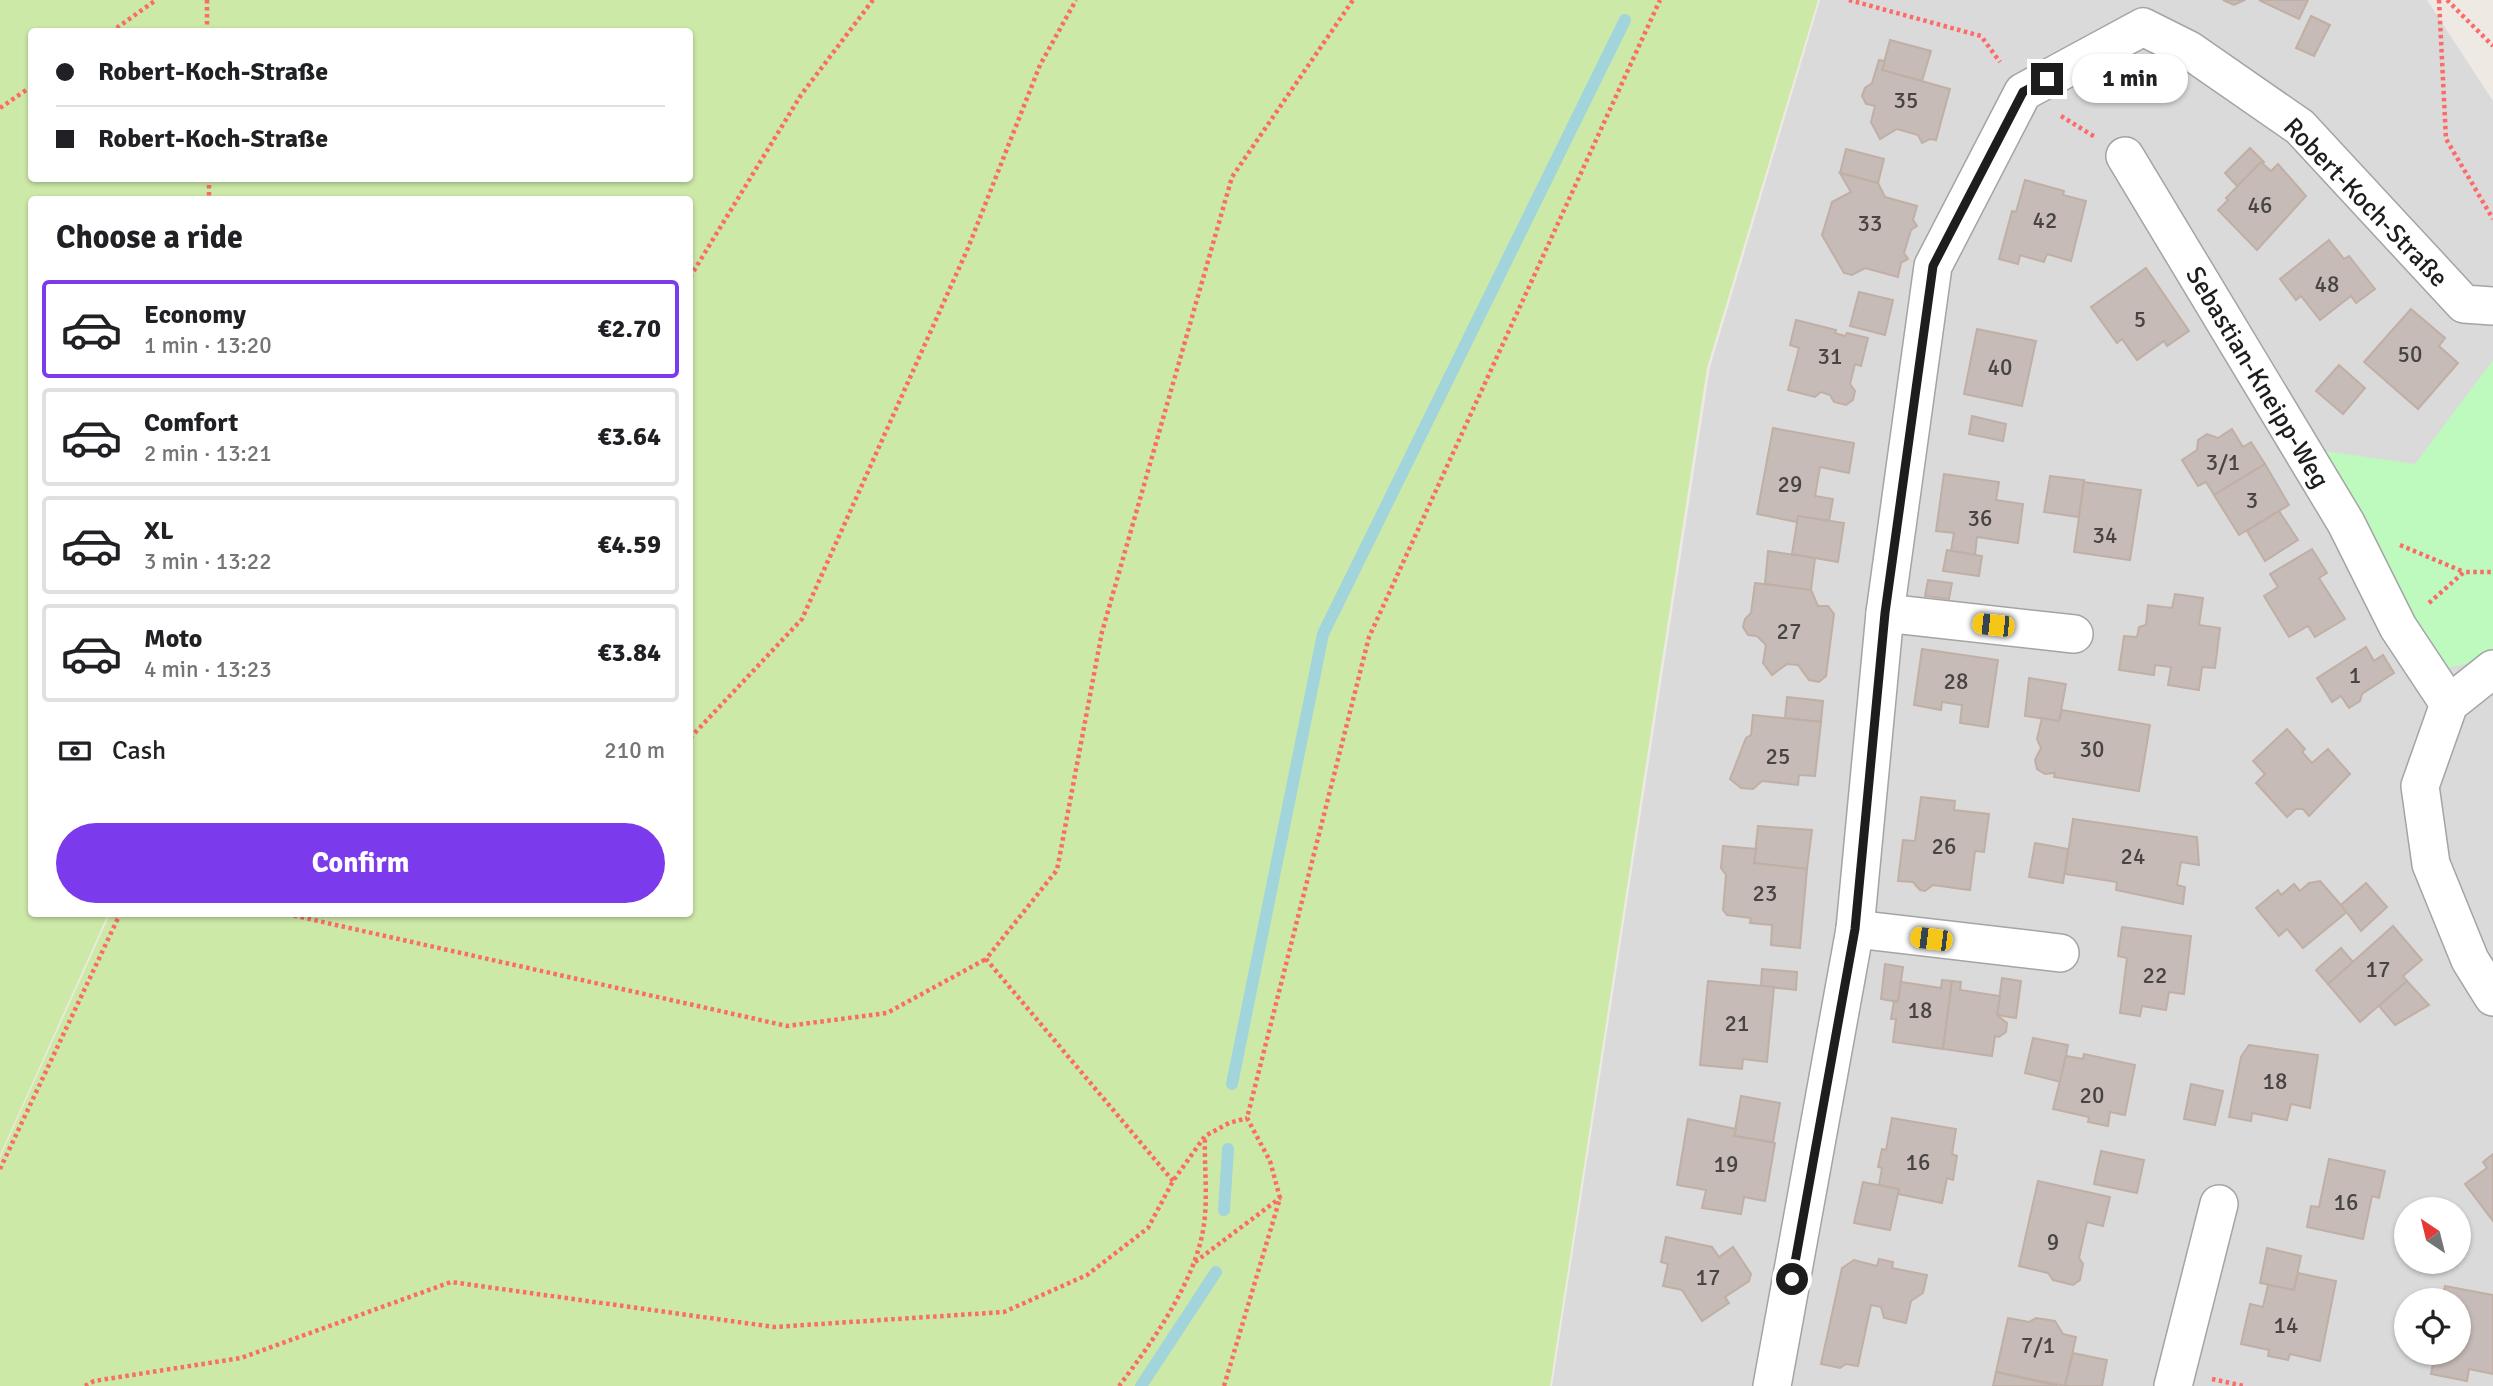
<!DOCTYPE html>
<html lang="en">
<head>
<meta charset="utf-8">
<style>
  :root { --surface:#fff; --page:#f6f6f6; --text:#202124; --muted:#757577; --line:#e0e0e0; --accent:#7c3aed }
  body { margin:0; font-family:Signika,sans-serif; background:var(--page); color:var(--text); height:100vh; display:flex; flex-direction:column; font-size:26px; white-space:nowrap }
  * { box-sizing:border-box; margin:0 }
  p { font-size:23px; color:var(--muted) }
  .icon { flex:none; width:38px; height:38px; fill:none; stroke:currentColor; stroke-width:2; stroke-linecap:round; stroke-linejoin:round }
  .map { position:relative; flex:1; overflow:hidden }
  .drawer { position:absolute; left:28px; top:196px; width:665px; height:721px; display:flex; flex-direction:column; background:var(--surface); border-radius:7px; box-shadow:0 2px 5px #0004 }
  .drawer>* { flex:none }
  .hud { position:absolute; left:28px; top:28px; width:665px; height:154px; border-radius:7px; box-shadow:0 2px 5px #0004; display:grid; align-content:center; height:154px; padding:0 28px; background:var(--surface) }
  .needle { width:46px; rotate:325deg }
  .buttons { position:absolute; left:2394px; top:1197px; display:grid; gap:14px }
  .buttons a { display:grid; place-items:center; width:77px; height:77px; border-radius:50%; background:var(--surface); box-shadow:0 2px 5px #0004; font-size:35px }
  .end { position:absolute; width:32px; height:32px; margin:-16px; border:9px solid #1d1d1d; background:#fff; box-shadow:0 0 0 4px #fff }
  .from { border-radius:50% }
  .bubble { position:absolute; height:49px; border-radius:24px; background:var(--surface); box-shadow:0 2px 5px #0004; font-size:23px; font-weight:700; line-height:49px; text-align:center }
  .car { position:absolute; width:21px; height:42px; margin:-21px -10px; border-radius:9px; box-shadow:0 0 5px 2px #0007; background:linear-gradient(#f5c518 24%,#345 0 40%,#f5c518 0 76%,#345 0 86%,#f5c518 0) }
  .hud b { display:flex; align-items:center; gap:24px; height:66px; font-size:26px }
  .hud b+b { border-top:2px solid var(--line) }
  .hud i { width:18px; height:18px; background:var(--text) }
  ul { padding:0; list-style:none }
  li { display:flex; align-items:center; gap:21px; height:98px; margin:0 14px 10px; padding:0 14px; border:4px solid var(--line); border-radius:7px }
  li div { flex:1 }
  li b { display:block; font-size:26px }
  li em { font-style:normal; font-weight:700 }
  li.on { border-color:var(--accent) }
  li>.icon { width:63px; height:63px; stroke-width:1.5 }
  h2 { padding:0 28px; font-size:32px; line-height:84px }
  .pay { display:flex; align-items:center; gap:18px; height:77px; padding:0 28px; font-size:26px }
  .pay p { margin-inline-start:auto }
  .button { display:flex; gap:14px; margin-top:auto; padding:14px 28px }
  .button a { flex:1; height:80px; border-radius:42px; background:var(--accent); color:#fff; font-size:28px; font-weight:700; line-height:80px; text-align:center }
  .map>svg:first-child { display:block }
  .residential { fill:#dbdada; fill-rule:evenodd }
  .grass { fill:#cde9a7; fill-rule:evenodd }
  .park { fill:#bef9be }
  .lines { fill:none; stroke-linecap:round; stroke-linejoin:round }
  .stream { stroke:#a2d4dc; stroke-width:12 }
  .building { fill:#c6bbb6; stroke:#c0afa5; stroke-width:2 }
  .minor-casing { stroke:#a4a4a4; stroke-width:40 }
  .path { stroke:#fb6b67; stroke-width:4.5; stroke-dasharray:3.5 3.5; stroke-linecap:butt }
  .minor { stroke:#fff; stroke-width:37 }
  .route { stroke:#1d1d1d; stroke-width:9 }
  .labels { text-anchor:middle; stroke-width:5; stroke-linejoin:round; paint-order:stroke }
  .number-label { font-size:23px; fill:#474443 }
  .street-label { font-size:26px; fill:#1d1d1d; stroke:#fff }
</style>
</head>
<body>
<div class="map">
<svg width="2493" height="1386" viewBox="0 0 2493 1386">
  <rect width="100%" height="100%" fill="#eee9e2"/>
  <path class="residential" d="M1820,0H2427L2493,101V1386H1552L1710,367ZM2406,1209H2459V1262H2406ZM2406,1300H2459V1353H2406Z"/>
  <path class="grass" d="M0,0H1818L1707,368L1550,1386H0V1158L110,914H690V200H32V914H108L0,1155ZM195,32H690V178H32V32Z"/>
  <polygon class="park" points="2493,360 2493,658 2447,668 2409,629 2317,450 2415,464"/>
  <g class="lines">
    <g class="stream">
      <polyline points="1232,1084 1323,634 1625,20"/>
      <polyline points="1224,1210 1228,1149"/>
      <polyline points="1141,1386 1216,1272"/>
    </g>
  </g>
  <g class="building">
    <polygon points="2223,0 2245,0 2234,5"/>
    <polygon points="2259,0 2308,0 2299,19"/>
    <polygon points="2311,16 2330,25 2314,56 2296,48"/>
    <polygon points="1890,40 1931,51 1922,81 1882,70"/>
    <polygon points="1879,60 1885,61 1882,70 1950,89 1936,140 1930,139 1922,143 1918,135 1897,129 1880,139 1871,122 1875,106 1866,104 1862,96 1865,88 1872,83"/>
    <polygon points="2250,148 2264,162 2237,186 2225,173"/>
    <polygon points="1846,149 1884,159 1878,183 1840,173"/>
    <polygon points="2261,162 2271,171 2278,164 2306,196 2257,250 2218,210 2228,200 2226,198"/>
    <polygon points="1840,173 1878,183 1885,197 1917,206 1913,220 1917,226 1911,230 1904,253 1908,259 1901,263 1898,277 1865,268 1852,275 1844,273 1822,235 1832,202 1851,192"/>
    <polygon points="2025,180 2064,191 2063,195 2086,201 2071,261 2047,254 2044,262 2020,255 2018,264 1999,259 2012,211 2016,212"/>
    <polygon points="2329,240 2344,259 2349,256 2375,289 2356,303 2351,296 2320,320 2301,296 2296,300 2280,279"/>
    <polygon points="2146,268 2189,331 2167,346 2164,341 2137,360 2122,339 2117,343 2091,307"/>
    <polygon points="1859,292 1893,300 1885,335 1850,326"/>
    <polygon points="2411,309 2445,338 2439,346 2458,363 2418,409 2364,362"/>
    <polygon points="1796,320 1836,330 1835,333 1845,336 1847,333 1868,338 1861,366 1855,364 1850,384 1855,391 1853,400 1846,405 1834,402 1830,395 1821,392 1815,397 1788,390 1799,348 1790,345"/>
    <polygon points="1977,329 2036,341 2022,406 1964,394"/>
    <polygon points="2339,365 2365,388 2343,414 2316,391"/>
    <polygon points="1972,416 2006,424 2003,441 1969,434"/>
    <polygon points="1773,428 1854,443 1849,473 1820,467 1815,496 1833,499 1829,521 1798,516 1797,522 1757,514"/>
    <polygon points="2232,429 2243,447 2251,442 2265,464 2214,495 2206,482 2198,486 2182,460 2197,450 2198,440 2207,434 2218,438"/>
    <polygon points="2265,464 2289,505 2239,535 2214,495"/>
    <polygon points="1944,474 1999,482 1996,500 2023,504 2018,543 1977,537 1975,555 1951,551 1954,533 1936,531"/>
    <polygon points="2050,476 2084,480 2079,517 2044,512"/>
    <polygon points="2084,482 2141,490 2130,560 2074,552"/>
    <polygon points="2279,511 2298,540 2265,561 2247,531"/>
    <polygon points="1798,516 1844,523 1838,562 1792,554"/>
    <polygon points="2312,549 2327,573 2319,578 2345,619 2315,637 2308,626 2289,637 2264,596 2278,587 2270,574"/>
    <polygon points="1947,550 1982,556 1979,576 1943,571"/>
    <polygon points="1768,551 1815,558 1811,590 1765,584"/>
    <polygon points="1928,580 1952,583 1949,599 1925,596"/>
    <polygon points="1755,583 1811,590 1818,606 1828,606 1834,614 1826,676 1819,682 1809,680 1798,665 1787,664 1772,675 1763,663 1766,645 1757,636 1748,635 1743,627 1745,619 1751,613"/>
    <polygon points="2175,594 2203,598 2199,625 2220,628 2215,668 2202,667 2199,690 2168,685 2171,667 2155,665 2154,675 2119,670 2124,636 2137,637 2139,627 2146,625 2148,605 2172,608"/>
    <polygon points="2366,647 2374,661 2383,655 2394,673 2362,694 2360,701 2349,708 2341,696 2332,702 2317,678"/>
    <polygon points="1922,649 1998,660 1988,727 1960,723 1962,705 1942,702 1941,710 1914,705"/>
    <polygon points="2029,678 2066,684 2059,721 2025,716"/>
    <polygon points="1787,697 1823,701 1821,722 1785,718"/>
    <polygon points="2062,710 2150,725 2139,791 2054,777 2055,773 2045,774 2037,769 2035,760 2041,748 2037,739 2042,718 2059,721"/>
    <polygon points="1753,715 1821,722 1815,776 1799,775 1798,785 1762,781 1753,789 1741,788 1730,779 1746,738 1751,735"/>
    <polygon points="2287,729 2305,749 2302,752 2312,763 2328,749 2350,774 2309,816 2303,809 2296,809 2287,817 2256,783 2265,774 2253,761"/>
    <polygon points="1921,797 1955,801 1954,810 1989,814 1984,852 1975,851 1970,890 1933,885 1925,891 1920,890 1913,882 1898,881 1903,840 1915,841"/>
    <polygon points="2073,819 2197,837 2199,865 2181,862 2177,885 2185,887 2183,904 2116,890 2117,882 2065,874"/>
    <polygon points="1758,826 1812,830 1807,869 1754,863"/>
    <polygon points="2035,843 2068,849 2063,883 2029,877"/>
    <polygon points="1723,846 1756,849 1754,863 1807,869 1800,948 1771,945 1772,925 1750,923 1751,918 1727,915 1723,910 1726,875 1721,868"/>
    <polygon points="2320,881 2347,912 2303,948 2287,929 2279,936 2256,908 2278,890 2281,895 2294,884 2300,891 2309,883"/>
    <polygon points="2366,883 2387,907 2361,931 2341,905"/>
    <polygon points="2393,926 2422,960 2403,976 2407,981 2360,1022 2328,984"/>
    <polygon points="2122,927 2191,936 2184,994 2169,992 2166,1010 2142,1006 2140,1016 2120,1013 2127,958 2118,956"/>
    <polygon points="2341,948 2353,962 2328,984 2316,970"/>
    <polygon points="1885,964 1903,967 1898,1002 1881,999"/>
    <polygon points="1762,969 1797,972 1796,990 1761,986"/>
    <polygon points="2002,978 2021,981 2016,1018 1997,1015"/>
    <polygon points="1942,980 1952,981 1943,1049 1893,1042 1896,1019 1891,1019 1894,1001 1898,1002 1901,982 1941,988"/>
    <polygon points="1708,981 1774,987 1767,1062 1743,1059 1742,1069 1700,1065"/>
    <polygon points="1952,981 1961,982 1960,990 2000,996 1997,1015 2007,1023 2006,1032 1999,1037 1995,1036 1992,1056 1943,1049"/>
    <polygon points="2407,981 2429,1005 2395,1025 2379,1006"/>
    <polygon points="2033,1038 2068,1045 2061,1082 2025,1073"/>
    <polygon points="2249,1045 2318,1055 2310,1108 2291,1104 2287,1120 2252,1113 2251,1121 2229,1117 2241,1057"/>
    <polygon points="2084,1054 2135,1065 2125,1115 2110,1112 2108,1126 2088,1122 2089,1117 2053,1109 2066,1056 2083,1059"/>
    <polygon points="2191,1084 2223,1091 2215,1125 2184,1119"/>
    <polygon points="1741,1096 1780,1103 1773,1142 1734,1136"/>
    <polygon points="1892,1118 1956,1129 1952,1154 1957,1156 1953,1180 1947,1178 1942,1203 1898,1194 1899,1189 1879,1185 1882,1168 1878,1167 1882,1149 1886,1150"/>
    <polygon points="1688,1119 1736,1129 1734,1136 1775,1143 1765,1201 1744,1197 1741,1214 1702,1208 1706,1190 1677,1185"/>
    <polygon points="2101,1151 2144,1160 2137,1193 2094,1184"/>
    <polygon points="2493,1154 2493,1221 2465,1184 2487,1168 2483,1162"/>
    <polygon points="2329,1159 2385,1171 2379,1198 2372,1196 2363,1239 2307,1227 2311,1206 2319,1207"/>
    <polygon points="2038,1181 2110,1197 2103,1226 2087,1222 2079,1258 2083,1264 2080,1280 2073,1285 2053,1280 2048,1273 2019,1266"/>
    <polygon points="1863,1182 1899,1189 1890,1230 1854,1223"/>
    <polygon points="1666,1237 1712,1247 1719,1257 1733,1247 1751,1274 1749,1281 1725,1297 1729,1303 1702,1321 1682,1290 1663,1286 1668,1264 1661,1262"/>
    <polygon points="2267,1248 2301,1256 2294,1290 2260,1283"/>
    <polygon points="1879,1259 1893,1262 1892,1268 1927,1275 1923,1293 1911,1301 1906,1323 1884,1318 1881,1307 1871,1305 1858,1366 1846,1364 1840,1368 1821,1364 1842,1268 1854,1260 1877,1266"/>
    <polygon points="2298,1273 2336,1281 2320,1361 2290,1354 2288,1360 2268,1356 2269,1350 2241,1344 2250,1304 2263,1307 2268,1285 2294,1290"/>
    <polygon points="2445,1286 2493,1295 2493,1374 2469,1369 2467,1381 2431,1374 2435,1353 2459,1353 2459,1300 2442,1300"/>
    <polygon points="2008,1318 2029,1322 2036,1318 2055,1321 2063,1334 2076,1337 2065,1386 1996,1372"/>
    <polygon points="2073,1353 2107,1360 2102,1386 2065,1386"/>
    <polygon points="1996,1372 2058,1386 1993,1386"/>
  </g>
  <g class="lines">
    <defs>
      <g id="minor">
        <polyline points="2125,156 2346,523 2398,627 2449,704"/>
        <polyline points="1885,613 2074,634"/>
        <polyline points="2493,669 2449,704 2420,786 2431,864 2470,960 2493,997"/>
        <polyline points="1855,929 2060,953"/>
        <polyline points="1772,1386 1855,929 1885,613 1933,266 2023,92 2143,27 2189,50 2300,127 2464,304 2493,306"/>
        <polyline points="2173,1386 2219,1204"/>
      </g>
    </defs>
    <use href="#minor" class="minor-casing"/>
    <g class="path">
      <polyline points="207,0 207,32"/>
      <polyline points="1849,0 1981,36 2000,62"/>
      <polyline points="2439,0 2446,139 2493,219"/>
      <polyline points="2447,0 2493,46"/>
      <polyline points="111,32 156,0"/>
      <polyline points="0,108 32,86"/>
      <polyline points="2061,116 2095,137"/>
      <polyline points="209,178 209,200"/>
      <polyline points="690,277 801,95 873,0"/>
      <polyline points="2400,545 2464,572"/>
      <polyline points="2429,603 2464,572 2493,572"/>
      <polyline points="690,738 802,619 968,248 1040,65 1076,0"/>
      <polyline points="287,914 787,1026 887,1013 986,959"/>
      <polyline points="0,1169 120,914"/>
      <polyline points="1173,1181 986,959 1057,870 1102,632 1232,177 1353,0"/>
      <polyline points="1195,1262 1280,1198"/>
      <polyline points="2212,1379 2244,1386"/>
      <polyline points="85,1386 94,1381 241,1358 451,1282 774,1327 1004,1312 1087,1275 1148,1228 1173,1181 1205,1136 1229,1123 1247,1118"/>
      <path d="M1119,1386C1152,1343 1197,1279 1204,1224C1208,1196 1204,1165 1205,1137"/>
      <polyline points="1224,1386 1280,1198 1270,1161 1247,1118 1369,637 1660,0"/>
    </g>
    <use href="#minor" class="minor"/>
  </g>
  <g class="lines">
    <polyline class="route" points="1792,1279 1855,929 1885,613 1933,266 2023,92 2047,79"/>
  </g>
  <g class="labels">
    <g class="number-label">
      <text x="1906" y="108">35</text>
      <text x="2260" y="213">46</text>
      <text x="2045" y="228">42</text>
      <text x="1870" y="231">33</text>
      <text x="2327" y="292">48</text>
      <text x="2140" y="327">5</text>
      <text x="2410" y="362">50</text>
      <text x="1830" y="364">31</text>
      <text x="2000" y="375">40</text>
      <text x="2223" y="470">3/1</text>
      <text x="1790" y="492">29</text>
      <text x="2252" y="508">3</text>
      <text x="1980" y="526">36</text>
      <text x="2105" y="543">34</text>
      <text x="1789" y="639">27</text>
      <text x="2355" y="683">1</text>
      <text x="1956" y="689">28</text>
      <text x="2092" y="757">30</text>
      <text x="1778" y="764">25</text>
      <text x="1944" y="854">26</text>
      <text x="2133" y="864">24</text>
      <text x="1765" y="901">23</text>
      <text x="2378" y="977">17</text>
      <text x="2155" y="983">22</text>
      <text x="1920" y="1018">18</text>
      <text x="1737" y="1031">21</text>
      <text x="2275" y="1089">18</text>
      <text x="2092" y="1103">20</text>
      <text x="1918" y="1170">16</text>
      <text x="1726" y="1172">19</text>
      <text x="2346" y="1210">16</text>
      <text x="2053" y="1250">9</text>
      <text x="1708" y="1285">17</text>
      <text x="2286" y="1333">14</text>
      <text x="2038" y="1353">7/1</text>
    </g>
    <g class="street-label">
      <text transform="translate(2366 202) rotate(46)" y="9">Robert-Koch-Straße</text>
      <text transform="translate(2258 377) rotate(59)" y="9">Sebastian-Kneipp-Weg</text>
    </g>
  </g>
</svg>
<div class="buttons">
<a><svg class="needle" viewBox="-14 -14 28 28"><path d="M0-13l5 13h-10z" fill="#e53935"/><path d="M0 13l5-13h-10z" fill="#757577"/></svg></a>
<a><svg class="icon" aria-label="locate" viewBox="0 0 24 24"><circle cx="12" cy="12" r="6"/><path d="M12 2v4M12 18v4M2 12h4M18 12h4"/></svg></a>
</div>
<i class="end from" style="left:1792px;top:1279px"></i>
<i class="end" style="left:2047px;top:79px"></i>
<div class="bubble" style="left:2072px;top:54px;width:116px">1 min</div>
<i class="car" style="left:1993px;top:625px;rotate:276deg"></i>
<i class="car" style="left:1931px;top:939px;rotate:277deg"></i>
<div class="hud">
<b><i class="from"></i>Robert-Koch-Straße</b>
<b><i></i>Robert-Koch-Straße</b>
</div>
<section class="drawer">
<h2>Choose a ride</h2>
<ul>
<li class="on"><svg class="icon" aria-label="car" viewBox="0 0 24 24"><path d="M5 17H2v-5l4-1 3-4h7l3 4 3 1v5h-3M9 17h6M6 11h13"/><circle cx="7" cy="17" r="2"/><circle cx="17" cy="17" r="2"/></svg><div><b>Economy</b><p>1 min · 13:20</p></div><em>€2.70</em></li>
<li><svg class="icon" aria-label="car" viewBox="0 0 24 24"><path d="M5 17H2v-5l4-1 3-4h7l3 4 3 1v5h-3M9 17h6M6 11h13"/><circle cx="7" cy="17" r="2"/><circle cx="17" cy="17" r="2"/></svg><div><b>Comfort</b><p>2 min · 13:21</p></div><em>€3.64</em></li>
<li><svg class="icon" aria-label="car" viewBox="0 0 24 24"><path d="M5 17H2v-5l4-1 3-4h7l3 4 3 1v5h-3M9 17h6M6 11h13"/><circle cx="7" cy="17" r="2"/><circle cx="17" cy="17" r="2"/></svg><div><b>XL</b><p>3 min · 13:22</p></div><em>€4.59</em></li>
<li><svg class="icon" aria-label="car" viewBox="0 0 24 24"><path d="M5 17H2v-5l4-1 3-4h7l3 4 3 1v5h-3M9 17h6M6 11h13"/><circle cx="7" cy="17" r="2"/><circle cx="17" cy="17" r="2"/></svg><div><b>Moto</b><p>4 min · 13:23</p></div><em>€3.84</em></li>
</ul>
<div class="pay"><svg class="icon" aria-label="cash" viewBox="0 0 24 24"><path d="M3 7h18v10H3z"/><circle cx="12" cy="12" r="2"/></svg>Cash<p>210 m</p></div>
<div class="button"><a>Confirm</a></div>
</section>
</div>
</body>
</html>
